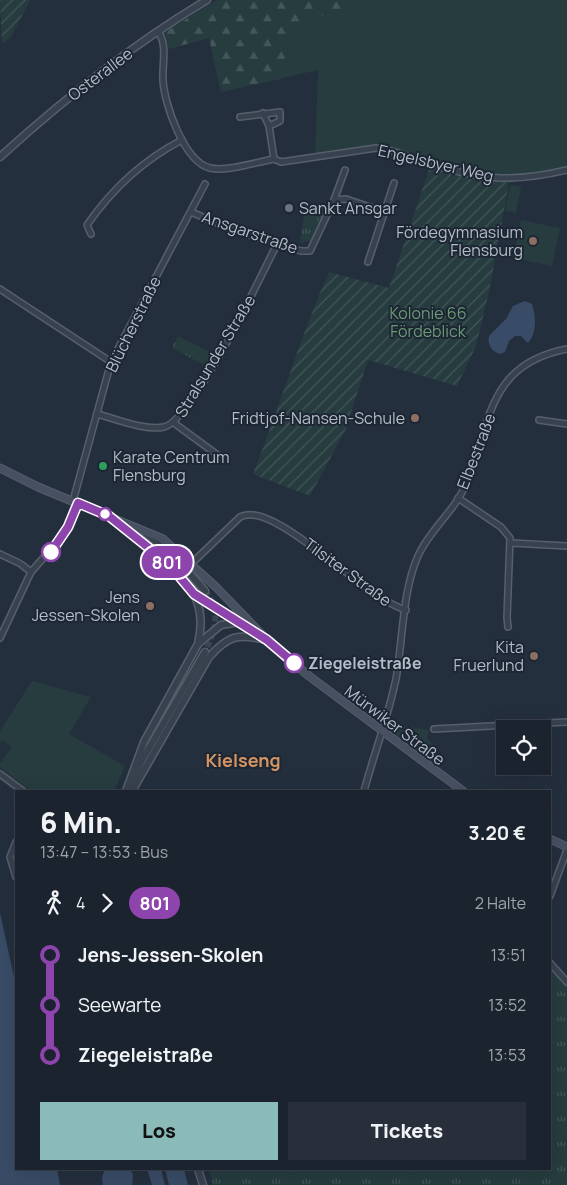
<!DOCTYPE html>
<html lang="de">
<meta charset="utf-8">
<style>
body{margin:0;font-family:Manrope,sans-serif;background:#282f3a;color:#f1f3f6;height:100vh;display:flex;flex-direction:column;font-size:19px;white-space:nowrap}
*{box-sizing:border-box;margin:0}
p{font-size:16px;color:#a0a4aa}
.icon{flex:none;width:28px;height:28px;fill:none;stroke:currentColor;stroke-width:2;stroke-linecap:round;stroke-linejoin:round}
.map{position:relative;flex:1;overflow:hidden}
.details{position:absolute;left:15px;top:790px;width:536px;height:380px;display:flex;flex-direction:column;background:#1b232e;border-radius:0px;box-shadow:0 5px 20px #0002,0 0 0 1px #39404a}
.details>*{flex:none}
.badge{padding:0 10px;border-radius:16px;font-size:18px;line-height:32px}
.buttons{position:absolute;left:496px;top:720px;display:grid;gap:10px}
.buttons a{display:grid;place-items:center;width:55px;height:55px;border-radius:0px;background:#1b232e;box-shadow:0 5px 20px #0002,0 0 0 1px #39404a;font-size:25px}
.map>.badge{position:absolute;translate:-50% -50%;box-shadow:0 0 0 2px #fff}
.legs{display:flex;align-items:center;gap:8px;height:55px;padding:0 25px;font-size:16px}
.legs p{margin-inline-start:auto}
.summary{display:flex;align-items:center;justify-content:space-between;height:85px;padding:0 25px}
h1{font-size:28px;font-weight:800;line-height:38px}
.action{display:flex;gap:10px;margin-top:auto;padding:10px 25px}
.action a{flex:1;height:58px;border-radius:0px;background:#8bbbb9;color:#111;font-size:20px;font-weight:800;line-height:58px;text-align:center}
.action a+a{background:#282f3a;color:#f1f3f6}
ul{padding:0 25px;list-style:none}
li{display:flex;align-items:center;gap:18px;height:50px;font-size:19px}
li i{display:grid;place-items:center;width:8px;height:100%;margin:0 6px;background:currentColor}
li i::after{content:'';width:12px;height:12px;margin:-6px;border:4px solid;border-radius:50%;background:#1b232e}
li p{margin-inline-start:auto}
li:first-child i{background:linear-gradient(#0000 50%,currentColor 0)}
li:last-child i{background:linear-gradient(currentColor 50%,#0000 0)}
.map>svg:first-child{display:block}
.grass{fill:#263c3f}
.forest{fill:url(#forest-firs)}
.park{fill:url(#park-tufts)}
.garden{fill:url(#garden-furrows)}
.water{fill:#394c67}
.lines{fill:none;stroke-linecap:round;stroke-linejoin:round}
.tertiary-tunnel{stroke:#3a4453;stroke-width:6;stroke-dasharray:6 3;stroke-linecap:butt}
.minor-casing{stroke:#565f6c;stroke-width:8}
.tertiary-casing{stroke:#565f6c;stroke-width:9}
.secondary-casing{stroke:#565f6c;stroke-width:9}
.minor{stroke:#38414e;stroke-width:5}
.tertiary{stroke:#38414e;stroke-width:6}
.secondary{stroke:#465061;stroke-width:7}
.line-1-casing{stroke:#fff;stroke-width:11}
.line-1{stroke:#8e44ad;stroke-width:8}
.worship-dot{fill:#6b7280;stroke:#1d2633;stroke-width:2}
.education-dot{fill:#8d6e63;stroke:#1d2633;stroke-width:2}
.leisure-dot{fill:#2e9e5b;stroke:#1d2633;stroke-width:2}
.stop-1-dot{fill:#fff;stroke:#8e44ad;stroke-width:2.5}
.labels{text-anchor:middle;stroke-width:4;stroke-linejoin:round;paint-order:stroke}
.street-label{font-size:16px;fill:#b4bcc9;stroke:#1d2633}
.poi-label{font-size:16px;fill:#b4bcc9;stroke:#1d2633;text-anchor:end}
.park-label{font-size:16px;fill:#6b9a76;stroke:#1d2633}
.stop-label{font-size:16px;font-weight:bold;fill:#b4bcc9;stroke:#1d2633;text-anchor:start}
.neighbourhood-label{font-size:18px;font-weight:bold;fill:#d59563;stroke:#1d2633}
</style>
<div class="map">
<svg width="567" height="1185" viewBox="0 0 567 1185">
<defs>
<pattern id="forest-firs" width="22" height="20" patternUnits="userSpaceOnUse" patternTransform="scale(1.25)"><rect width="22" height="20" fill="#263c3f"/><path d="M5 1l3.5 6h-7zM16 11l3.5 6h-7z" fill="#435659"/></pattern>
<pattern id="park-tufts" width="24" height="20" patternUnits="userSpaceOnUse" patternTransform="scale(1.25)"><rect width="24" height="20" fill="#263c3f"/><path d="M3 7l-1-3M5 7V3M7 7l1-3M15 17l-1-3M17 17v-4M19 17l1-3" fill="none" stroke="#435659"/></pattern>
<pattern id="garden-furrows" width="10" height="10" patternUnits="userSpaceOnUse" patternTransform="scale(1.25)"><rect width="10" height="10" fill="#263c3f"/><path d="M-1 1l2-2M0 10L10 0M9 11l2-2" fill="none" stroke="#435659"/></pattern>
</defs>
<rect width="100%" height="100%" fill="#242f3e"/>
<g class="grass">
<polygon points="217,0 567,0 567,172 509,183 430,167 431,161 377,146 315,154 318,70 221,92 209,38 169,49 165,32"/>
<polygon points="510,185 521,187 516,213 505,211"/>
<polygon points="521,220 560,228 552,266 513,258"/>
<polygon points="32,681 91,697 69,734 125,766 114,791 31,791 0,767 0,763 12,747 2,740 0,742 0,731"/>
<polygon points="388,724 429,730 427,739 436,747 430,760 387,728"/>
</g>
<path class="forest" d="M 217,0 L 353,0 C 344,12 332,13 319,16 C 291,24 286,55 280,79 L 221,92 L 209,38 L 169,49 L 165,32 Z"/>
<g class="park">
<polygon points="306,202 326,209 312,240 300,243"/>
<polygon points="178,336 214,354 206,366 172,348"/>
<polygon points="550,962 567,981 567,1185 213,1185 209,1169 550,1169"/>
</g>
<g class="garden">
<polygon points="0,0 30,0 11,37 2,44"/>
<path d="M 430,167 L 509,183 L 489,292 L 476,346 L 457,386 L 368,360 L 345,431 L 310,496 L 253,474 C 280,406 300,337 329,272 L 389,288 Z"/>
</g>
<g class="water">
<path d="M 525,301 L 532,304 C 536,316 537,333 528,343 L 521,336 L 515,336 L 509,341 L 505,352 L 500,354 C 492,352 487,344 489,336 L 506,319 L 513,306 Z"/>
<polygon points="0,913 16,986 16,1169 57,1169 60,1185 0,1185"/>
<polygon points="105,1169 130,1169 133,1175 132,1185 103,1185 102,1178"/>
<polygon points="147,1169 161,1169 165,1185 152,1185"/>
<polygon points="165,1169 184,1169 188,1185 169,1185"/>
</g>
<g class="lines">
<path class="tertiary-tunnel" d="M 205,591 C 222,611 215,631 205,652"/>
<g class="minor-casing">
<g id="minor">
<path d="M 158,31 C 168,46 162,63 163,80 C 164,103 184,162 210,168 C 226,172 257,162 274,159 L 281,162 L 376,148 C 394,150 410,157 427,163 C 481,180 513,183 567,170"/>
<polyline points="263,113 269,126 274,159"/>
<polyline points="240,117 280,112 280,121 269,126"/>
<polyline points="334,200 345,170"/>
<polyline points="191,212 233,230 301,251 310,251 334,200 346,199 385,212"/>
<path d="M 91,234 L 87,225 C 112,189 143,160 182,140"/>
<polyline points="368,262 394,183"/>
<polyline points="0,289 111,362"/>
<path d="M 97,414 C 117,419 144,431 164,427 C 193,420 261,276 277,244"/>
<polyline points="539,420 567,424"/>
<polyline points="174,423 219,456"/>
<polyline points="458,498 501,527 510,538 507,618 508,627"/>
<polyline points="73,501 111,362 205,184"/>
<polyline points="511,543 567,546"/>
<polyline points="0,554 19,563"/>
<path d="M 191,564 L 240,517 C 273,498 366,600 406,610"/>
<polyline points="22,565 31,572"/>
<polyline points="0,638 31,572 60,539 68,527 78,503"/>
<polyline points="434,729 567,722"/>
<polyline points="0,774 23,791"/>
<path d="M 364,791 C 374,754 388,717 396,679 C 403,640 402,592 418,556 C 430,529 455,511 466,484 C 491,421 488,364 567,349"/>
<polyline points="16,842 10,857 16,877"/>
<polyline points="550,896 567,850"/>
<polyline points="550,963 567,982"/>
</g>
</g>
<g class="tertiary-casing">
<g id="tertiary">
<path d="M 0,157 C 64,99 133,44 207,0"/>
<polyline points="146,533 183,566 205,591"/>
<polyline points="199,643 221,625 239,622"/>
<polyline points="131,785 141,762 205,652"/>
<path d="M 126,791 L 144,742 L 198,644 C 202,625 202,612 194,594"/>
<path d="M 132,791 L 209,657 C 230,634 238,634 267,640"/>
<polyline points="198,1169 203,1185"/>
</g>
</g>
<g class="secondary-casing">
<g id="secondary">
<polyline points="0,468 38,487 163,539 216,587 267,640 309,676 463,791"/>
<polyline points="116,520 169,564 194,594 256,633"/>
<polyline points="550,839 567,847"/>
</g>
</g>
<use href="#minor" class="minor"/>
<use href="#tertiary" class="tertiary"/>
<use href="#secondary" class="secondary"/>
</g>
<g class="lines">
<g class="line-1-casing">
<polyline id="line-1" points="51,552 68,527 78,503 109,516 169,564 194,594 267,640 294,663"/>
</g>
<use href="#line-1" class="line-1"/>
</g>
<circle class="worship-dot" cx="289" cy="208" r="5"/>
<g class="education-dot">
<circle cx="533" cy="241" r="5"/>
<circle cx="415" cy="418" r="5"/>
<circle cx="150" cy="606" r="5"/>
<circle cx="534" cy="656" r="5"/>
</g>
<circle class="leisure-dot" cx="103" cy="466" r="5"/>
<g class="stop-1-dot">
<circle cx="105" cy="514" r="6"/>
<circle cx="51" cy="552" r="9"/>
<circle cx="294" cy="663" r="9"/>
</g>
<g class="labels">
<g class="street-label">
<text transform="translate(100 74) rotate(-37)" y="6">Osterallee</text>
<text transform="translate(436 163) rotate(13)" y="6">Engelsbyer Weg</text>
<text transform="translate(250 232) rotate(19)" y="6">Ansgarstraße</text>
<text transform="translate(133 324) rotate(-64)" y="6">Blücherstraße</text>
<text transform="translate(215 356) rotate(-59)" y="6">Stralsunder Straße</text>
<text transform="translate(476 451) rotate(-69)" y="6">Elbestraße</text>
<text transform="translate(348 572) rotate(36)" y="6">Tilsiter Straße</text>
<text transform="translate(395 725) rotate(37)" y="6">Mürwiker Straße</text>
</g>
<g class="poi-label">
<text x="299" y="214" text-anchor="start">Sankt Ansgar</text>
<text x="523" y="238">Fördegymnasium<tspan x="523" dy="18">Flensburg</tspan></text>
<text x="405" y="424">Fridtjof-Nansen-Schule</text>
<text x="113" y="463" text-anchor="start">Karate Centrum<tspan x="113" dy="18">Flensburg</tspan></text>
<text x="140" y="603">Jens<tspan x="140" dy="18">Jessen-Skolen</tspan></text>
<text x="524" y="653">Kita<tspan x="524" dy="18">Fruerlund</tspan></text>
</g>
<g class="park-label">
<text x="428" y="319">Kolonie 66<tspan x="428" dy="18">Fördeblick</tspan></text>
</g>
<g class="stop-label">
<text x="308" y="669">Ziegeleistraße</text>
</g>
<g class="neighbourhood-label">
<text x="243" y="767">Kielseng</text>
</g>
</g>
</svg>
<div class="buttons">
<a><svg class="icon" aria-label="locate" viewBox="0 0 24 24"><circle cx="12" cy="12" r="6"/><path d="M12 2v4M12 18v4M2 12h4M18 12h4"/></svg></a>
</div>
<b class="badge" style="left:167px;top:562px;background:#8e44ad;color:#fff">801</b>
<section class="details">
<div class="summary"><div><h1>6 Min.</h1><p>13:47 – 13:53 · Bus</p></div><b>3.20 €</b></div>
<div class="legs"><svg class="icon" aria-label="walk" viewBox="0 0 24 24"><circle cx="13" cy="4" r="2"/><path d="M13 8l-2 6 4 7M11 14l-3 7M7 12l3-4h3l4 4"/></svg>4<svg class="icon" aria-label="forward" viewBox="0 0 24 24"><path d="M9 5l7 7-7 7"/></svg><b class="badge" style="background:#8e44ad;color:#fff">801</b><p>2 Halte</p></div>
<ul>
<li><i style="color:#8e44ad"></i><b>Jens-Jessen-Skolen</b><p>13:51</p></li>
<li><i style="color:#8e44ad"></i><span>Seewarte</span><p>13:52</p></li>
<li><i style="color:#8e44ad"></i><b>Ziegeleistraße</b><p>13:53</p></li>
</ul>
<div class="action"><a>Los</a><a>Tickets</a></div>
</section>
</div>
